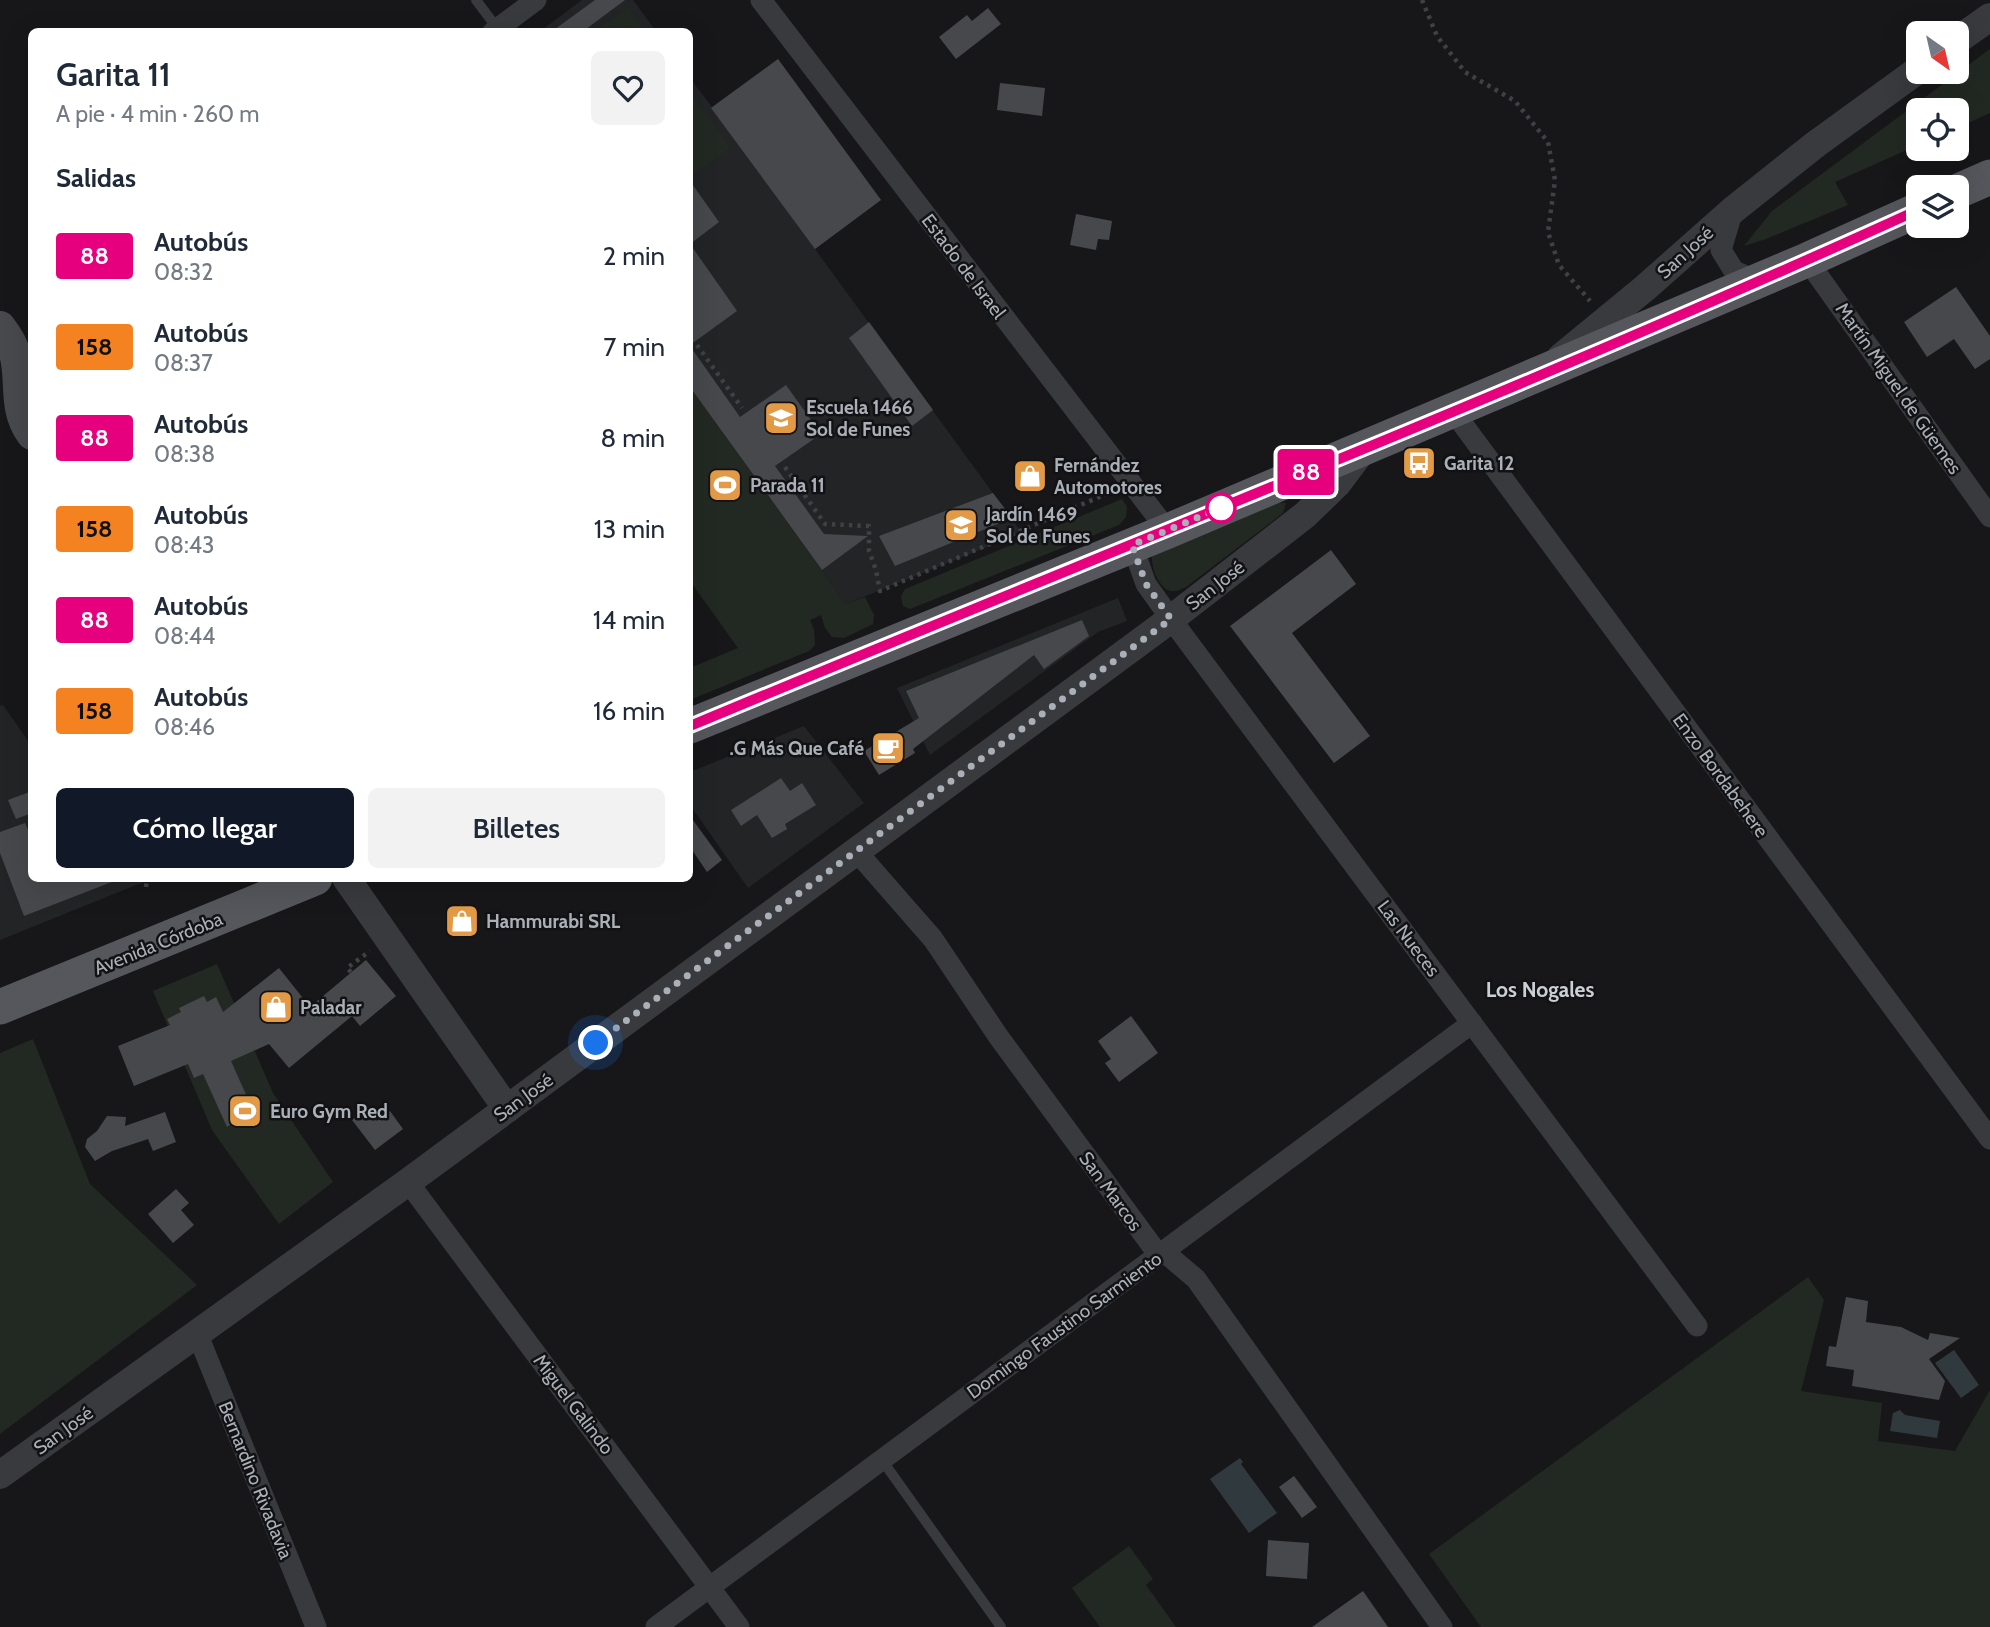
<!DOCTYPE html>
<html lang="es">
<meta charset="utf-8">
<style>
body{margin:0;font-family:Cabin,sans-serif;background:#f2f2f3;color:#1f2937;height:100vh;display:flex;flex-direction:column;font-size:26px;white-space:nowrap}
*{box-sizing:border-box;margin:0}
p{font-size:23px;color:#747a83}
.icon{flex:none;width:38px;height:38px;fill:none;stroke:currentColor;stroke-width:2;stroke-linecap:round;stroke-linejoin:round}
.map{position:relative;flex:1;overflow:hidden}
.side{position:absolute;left:28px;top:28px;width:665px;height:854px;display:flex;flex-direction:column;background:#fff;border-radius:10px;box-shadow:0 7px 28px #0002}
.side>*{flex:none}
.badge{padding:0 14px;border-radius:5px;font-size:24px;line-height:46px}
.needle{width:46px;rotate:146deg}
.buttons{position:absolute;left:1906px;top:21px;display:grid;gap:14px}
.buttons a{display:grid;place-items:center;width:63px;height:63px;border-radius:10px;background:#fff;box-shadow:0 7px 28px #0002;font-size:35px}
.you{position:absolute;width:35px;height:35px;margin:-18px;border:5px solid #fff;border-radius:50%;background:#1a73e8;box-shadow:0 0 0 10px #1a73e833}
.map>.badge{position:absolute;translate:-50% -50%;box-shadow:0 0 0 4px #fff}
h2{padding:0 28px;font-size:26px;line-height:63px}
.round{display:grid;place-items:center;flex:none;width:74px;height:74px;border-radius:10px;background:#f2f2f3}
.overview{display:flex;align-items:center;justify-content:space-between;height:119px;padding:0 28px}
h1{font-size:33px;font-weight:600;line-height:52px}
.cta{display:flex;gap:14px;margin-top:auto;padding:14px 28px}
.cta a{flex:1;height:80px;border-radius:10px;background:#111827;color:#fff;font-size:28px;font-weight:600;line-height:80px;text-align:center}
.cta a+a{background:#f2f2f3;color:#1f2937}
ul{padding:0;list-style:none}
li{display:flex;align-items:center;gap:21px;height:91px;padding:0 28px}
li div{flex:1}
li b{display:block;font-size:26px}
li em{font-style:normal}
li .badge{min-width:77px;font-weight:700;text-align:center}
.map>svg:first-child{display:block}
.built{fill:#232426}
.green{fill:#222922}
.water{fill:#303a3e}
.building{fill:#46484c}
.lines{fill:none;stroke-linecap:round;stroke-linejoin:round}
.path{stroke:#3f4145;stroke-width:4.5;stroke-dasharray:3.5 5;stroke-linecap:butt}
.service{stroke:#393a3e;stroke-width:10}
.minor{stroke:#393a3e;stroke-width:21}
.tertiary{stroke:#393a3e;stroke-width:28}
.secondary{stroke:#47494d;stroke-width:32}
.primary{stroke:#55575c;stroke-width:35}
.line-casing{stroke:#fff;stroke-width:16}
.line{stroke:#e6007e;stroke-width:10}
.walk{stroke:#aab0b8;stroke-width:7;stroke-dasharray:0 12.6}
.stop-dot{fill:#fff;stroke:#e6007e;stroke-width:3.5}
.labels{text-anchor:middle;stroke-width:5;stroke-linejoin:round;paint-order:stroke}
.street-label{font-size:19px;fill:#aab0b8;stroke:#121214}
.poi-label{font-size:19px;font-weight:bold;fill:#aab0b8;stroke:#121214;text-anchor:start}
.neighbourhood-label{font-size:21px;font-weight:bold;fill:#cbcfd4;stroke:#121214}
</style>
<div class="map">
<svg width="1990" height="1627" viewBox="0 0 1990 1627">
<rect width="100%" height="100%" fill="#171719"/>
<g class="built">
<polygon points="582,0 633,0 656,31 539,32"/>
<polygon points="778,59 881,200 815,249 1022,533 846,604 690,387 690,78 712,107"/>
<polygon points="1118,598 1127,621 1098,632 930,755 897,688"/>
<polygon points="3,705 31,745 32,878 151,879 0,940 0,706"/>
<polygon points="804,726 864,803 748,888 690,805 690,772"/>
</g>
<g class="green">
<polygon points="628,8 645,31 595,31"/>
<polygon points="1990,49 1990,113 1957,128 1956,110 1918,110 1918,145 1835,182 1848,205 1766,239 1744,246 1772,211"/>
<polygon points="690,92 730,148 690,177"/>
<polygon points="690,387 846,604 865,597 874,615 873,624 844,638 832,637 825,628 821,615 810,620 814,630 815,645 809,651 690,700 690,668 738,648 690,581"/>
<polygon points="1122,499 1127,507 1126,517 1119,525 910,609 903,606 901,596 905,589"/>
<path d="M 1275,503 L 1286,503 L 1283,513 L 1186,587 C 1182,588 1179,591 1175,591 C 1160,593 1151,568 1152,556 Z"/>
<polygon points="217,964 273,1093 333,1182 279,1224 212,1130 153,991"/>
<polygon points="33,1039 90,1184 197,1285 0,1434 0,1053"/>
<polygon points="1808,1277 1824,1300 1801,1391 1882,1403 1878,1441 1955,1451 1990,1390 1990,1627 1481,1627 1429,1554"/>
<polygon points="1129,1546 1153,1579 1146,1585 1176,1627 1100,1627 1072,1588"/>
</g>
<g class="water">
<polygon points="1954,1350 1979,1385 1961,1398 1935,1363"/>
<polygon points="1900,1410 1905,1415 1940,1421 1937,1438 1890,1431 1893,1413"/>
<polygon points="1240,1458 1243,1462 1241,1464 1277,1513 1249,1533 1210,1479"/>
</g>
<g class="building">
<polygon points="595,0 625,0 582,32 551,32"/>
<polygon points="988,8 1001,24 956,59 939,37 967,15 972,21"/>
<polygon points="778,59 881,200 815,249 711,108"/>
<polygon points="1000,83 1045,88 1042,116 997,110"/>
<polygon points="690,181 719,222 690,244"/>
<polygon points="1076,214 1112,221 1109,240 1098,239 1096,250 1070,245"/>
<polygon points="690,244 737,311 690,345"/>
<polygon points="1956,287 1990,336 1990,359 1975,369 1954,339 1927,357 1904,322"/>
<polygon points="869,322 933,410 912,426 849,338"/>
<polygon points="690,346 740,417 786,385 821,434 775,466 824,534 868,536 822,570 690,387"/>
<polygon points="993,493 1012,518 895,566 879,536"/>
<polygon points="1331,550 1356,584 1292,633 1370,736 1334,763 1230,626"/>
<polygon points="1082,620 1089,636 1044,669 1034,655 913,749 915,753 879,775 864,751 919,718 906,691"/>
<polygon points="781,778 790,791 802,783 816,805 785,824 787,829 772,838 757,815 741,826 731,810"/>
<polygon points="32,791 32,813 16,819 8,800"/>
<polygon points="690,816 722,860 707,872 690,847"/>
<polygon points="25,823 32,839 32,878 116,878 117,880 24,916 0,853 0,832"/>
<polygon points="462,904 477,928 462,938 447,914"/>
<polygon points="366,960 396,996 360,1026 352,1016 289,1068 269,1044 231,1061 252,1108 227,1127 203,1074 194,1078 188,1064 134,1086 118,1046 170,1025 167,1019 181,1012 179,1008 204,996 207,1002 216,997 223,1012 279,968 310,1007"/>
<polygon points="1131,1016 1158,1053 1119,1082 1105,1063 1111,1059 1098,1041"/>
<polygon points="368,1108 377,1121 390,1111 403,1129 375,1150 352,1120"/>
<polygon points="165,1112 176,1142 153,1151 148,1139 112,1151 95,1161 85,1147 87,1139 97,1131 107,1116 126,1117 125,1126"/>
<polygon points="176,1189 189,1203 181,1210 194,1225 173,1243 148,1214"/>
<polygon points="1846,1297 1868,1301 1866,1322 1901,1327 1928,1340 1930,1333 1960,1338 1929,1359 1945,1381 1939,1400 1852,1386 1854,1370 1826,1366 1829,1346 1836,1347"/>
<polygon points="1294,1476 1317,1507 1302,1518 1279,1487"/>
<polygon points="1268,1540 1309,1543 1307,1579 1266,1576"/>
<polygon points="1363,1591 1388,1627 1312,1627"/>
</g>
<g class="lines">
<g class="path">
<polyline points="1422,0 1437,36 1465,72 1515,101 1548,142 1555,180 1548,232 1559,265 1590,301"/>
<polyline points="697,345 742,408"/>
<polyline points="785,467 825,524 869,526 869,551 876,570 880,591 1111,492"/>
<polyline points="146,887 147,878"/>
<polyline points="351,972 347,968 370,951"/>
</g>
<g class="service">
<polyline points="476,0 497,28"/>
<polyline points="882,1460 1001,1627"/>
</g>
<g class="minor">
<polyline points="761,0 1168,531"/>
<polyline points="493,32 536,0"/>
<polyline points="1733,210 1721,250 1734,271 1757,281"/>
<polyline points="1807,260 1990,517"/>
<polyline points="1453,411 1990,1139"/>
<polyline points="1132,545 1146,584 1171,619 1697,1326"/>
<polyline points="857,852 933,939 998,1036 1155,1250 1163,1251 1196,1279 1442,1627"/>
<polyline points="408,1182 739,1627"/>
<polyline points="197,1333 316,1627"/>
<polyline points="656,1627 1472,1023"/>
</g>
<g class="tertiary">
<polyline points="1956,41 1990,17"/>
<polyline points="1561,357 1645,288 1733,210 1816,144 1918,70"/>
<polyline points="346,878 507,1109"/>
<polyline points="0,1475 408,1182 1171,619 1305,515 1337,484 1364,448"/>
</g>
<path class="secondary" d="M 0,327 C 7,336 13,346 16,357 C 22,385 14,409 32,434"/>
<g class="primary">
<polyline points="1956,192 1990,177"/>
<polyline points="690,726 1168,531 1807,260 1918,210"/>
<polyline points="0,1007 315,878"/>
</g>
</g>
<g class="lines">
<g class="line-casing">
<path id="line" d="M 690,726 C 1099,555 1514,394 1918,210"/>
</g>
<use href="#line" class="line"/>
<polyline class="walk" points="596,1043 1171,619 1146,584 1132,545 1228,505 1221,508"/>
</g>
<defs>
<g id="school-square" transform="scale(1.75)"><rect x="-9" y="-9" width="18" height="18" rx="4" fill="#e29a46" stroke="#121214"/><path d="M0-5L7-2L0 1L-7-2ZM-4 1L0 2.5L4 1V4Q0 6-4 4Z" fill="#fff"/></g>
<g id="bus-square" transform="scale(1.75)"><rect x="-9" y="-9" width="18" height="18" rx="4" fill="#e29a46" stroke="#121214"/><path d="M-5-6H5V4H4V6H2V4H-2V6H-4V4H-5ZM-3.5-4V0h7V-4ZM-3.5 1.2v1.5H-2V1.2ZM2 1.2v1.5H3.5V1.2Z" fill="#fff"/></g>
<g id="shop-square" transform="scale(1.75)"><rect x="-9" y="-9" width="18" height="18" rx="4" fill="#e29a46" stroke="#121214"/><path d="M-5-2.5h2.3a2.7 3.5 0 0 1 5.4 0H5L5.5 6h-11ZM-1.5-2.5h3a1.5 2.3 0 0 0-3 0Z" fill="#fff"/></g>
<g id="stadium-square" transform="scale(1.75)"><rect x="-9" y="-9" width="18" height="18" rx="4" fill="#e29a46" stroke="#121214"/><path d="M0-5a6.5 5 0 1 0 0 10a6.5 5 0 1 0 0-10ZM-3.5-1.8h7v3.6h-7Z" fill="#fff"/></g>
<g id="cafe-square" transform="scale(1.75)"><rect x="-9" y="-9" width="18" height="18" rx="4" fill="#e29a46" stroke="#121214"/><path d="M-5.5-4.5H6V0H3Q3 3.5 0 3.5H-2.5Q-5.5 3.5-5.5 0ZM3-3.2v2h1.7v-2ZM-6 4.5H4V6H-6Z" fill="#fff"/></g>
</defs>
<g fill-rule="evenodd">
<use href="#school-square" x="781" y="418"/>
<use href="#bus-square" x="1419" y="463"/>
<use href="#shop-square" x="1030" y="476"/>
<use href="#stadium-square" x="725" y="485"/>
<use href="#school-square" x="961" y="525"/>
<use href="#cafe-square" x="888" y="748"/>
<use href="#shop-square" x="462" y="921"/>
<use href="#shop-square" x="276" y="1007"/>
<use href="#stadium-square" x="245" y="1111"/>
</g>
<circle class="stop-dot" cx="1221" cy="508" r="14"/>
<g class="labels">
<g class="street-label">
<text transform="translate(1685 252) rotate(-42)" y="7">San José</text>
<text transform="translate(964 266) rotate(53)" y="7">Estado de Israel</text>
<text transform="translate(1899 388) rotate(55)" y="7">Martín Miguel de Güemes</text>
<text transform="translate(1215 585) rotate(-38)" y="7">San José</text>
<text transform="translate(1721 775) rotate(54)" y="7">Enzo Bordabehere</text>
<text transform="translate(1409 938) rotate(53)" y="7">Las Nueces</text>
<text transform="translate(158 943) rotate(-22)" y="7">Avenida Córdoba</text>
<text transform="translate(523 1097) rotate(-36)" y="7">San José</text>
<text transform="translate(1111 1191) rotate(54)" y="7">San Marcos</text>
<text transform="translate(1064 1325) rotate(-36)" y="7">Domingo Faustino Sarmiento</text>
<text transform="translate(574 1404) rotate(53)" y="7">Miguel Galindo</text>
<text transform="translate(63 1430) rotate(-36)" y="7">San José</text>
<text transform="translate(256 1480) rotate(68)" y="7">Bernardino Rivadavia</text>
</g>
<g class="poi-label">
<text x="806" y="414">Escuela 1466<tspan x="806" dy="22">Sol de Funes</tspan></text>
<text x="1444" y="470">Garita 12</text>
<text x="1054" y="472">Fernández<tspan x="1054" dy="22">Automotores</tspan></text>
<text x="750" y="492">Parada 11</text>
<text x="986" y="521">Jardín 1469<tspan x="986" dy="22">Sol de Funes</tspan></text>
<text x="864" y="755" text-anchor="end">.G Más Que Café</text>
<text x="486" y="928">Hammurabi SRL</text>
<text x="300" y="1014">Paladar</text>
<text x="270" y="1118">Euro Gym Red</text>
</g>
<g class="neighbourhood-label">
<text x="1540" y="997">Los Nogales</text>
</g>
</g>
</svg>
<div class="buttons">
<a><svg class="needle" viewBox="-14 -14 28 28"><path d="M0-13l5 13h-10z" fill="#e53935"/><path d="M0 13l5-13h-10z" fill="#747a83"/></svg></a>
<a><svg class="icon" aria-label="locate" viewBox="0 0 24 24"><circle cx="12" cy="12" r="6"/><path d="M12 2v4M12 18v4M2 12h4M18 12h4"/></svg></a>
<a><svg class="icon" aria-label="layers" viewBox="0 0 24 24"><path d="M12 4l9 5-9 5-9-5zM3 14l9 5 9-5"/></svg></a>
</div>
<div class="you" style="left:596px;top:1043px"></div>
<b class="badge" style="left:1306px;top:472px;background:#e6007e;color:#fff">88</b>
<section class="side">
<div class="overview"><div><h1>Garita 11</h1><p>A pie · 4 min · 260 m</p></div><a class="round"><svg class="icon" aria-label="heart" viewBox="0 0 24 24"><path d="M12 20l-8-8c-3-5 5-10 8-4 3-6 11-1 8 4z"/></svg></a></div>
<h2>Salidas</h2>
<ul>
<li><span class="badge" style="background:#e6007e;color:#fff">88</span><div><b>Autobús</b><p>08:32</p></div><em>2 min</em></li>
<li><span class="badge" style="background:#f58220;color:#111">158</span><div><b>Autobús</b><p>08:37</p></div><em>7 min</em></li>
<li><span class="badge" style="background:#e6007e;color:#fff">88</span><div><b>Autobús</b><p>08:38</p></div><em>8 min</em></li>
<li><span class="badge" style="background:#f58220;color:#111">158</span><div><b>Autobús</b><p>08:43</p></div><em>13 min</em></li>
<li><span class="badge" style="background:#e6007e;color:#fff">88</span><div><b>Autobús</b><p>08:44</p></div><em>14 min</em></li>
<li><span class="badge" style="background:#f58220;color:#111">158</span><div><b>Autobús</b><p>08:46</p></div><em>16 min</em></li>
</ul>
<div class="cta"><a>Cómo llegar</a><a>Billetes</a></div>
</section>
</div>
